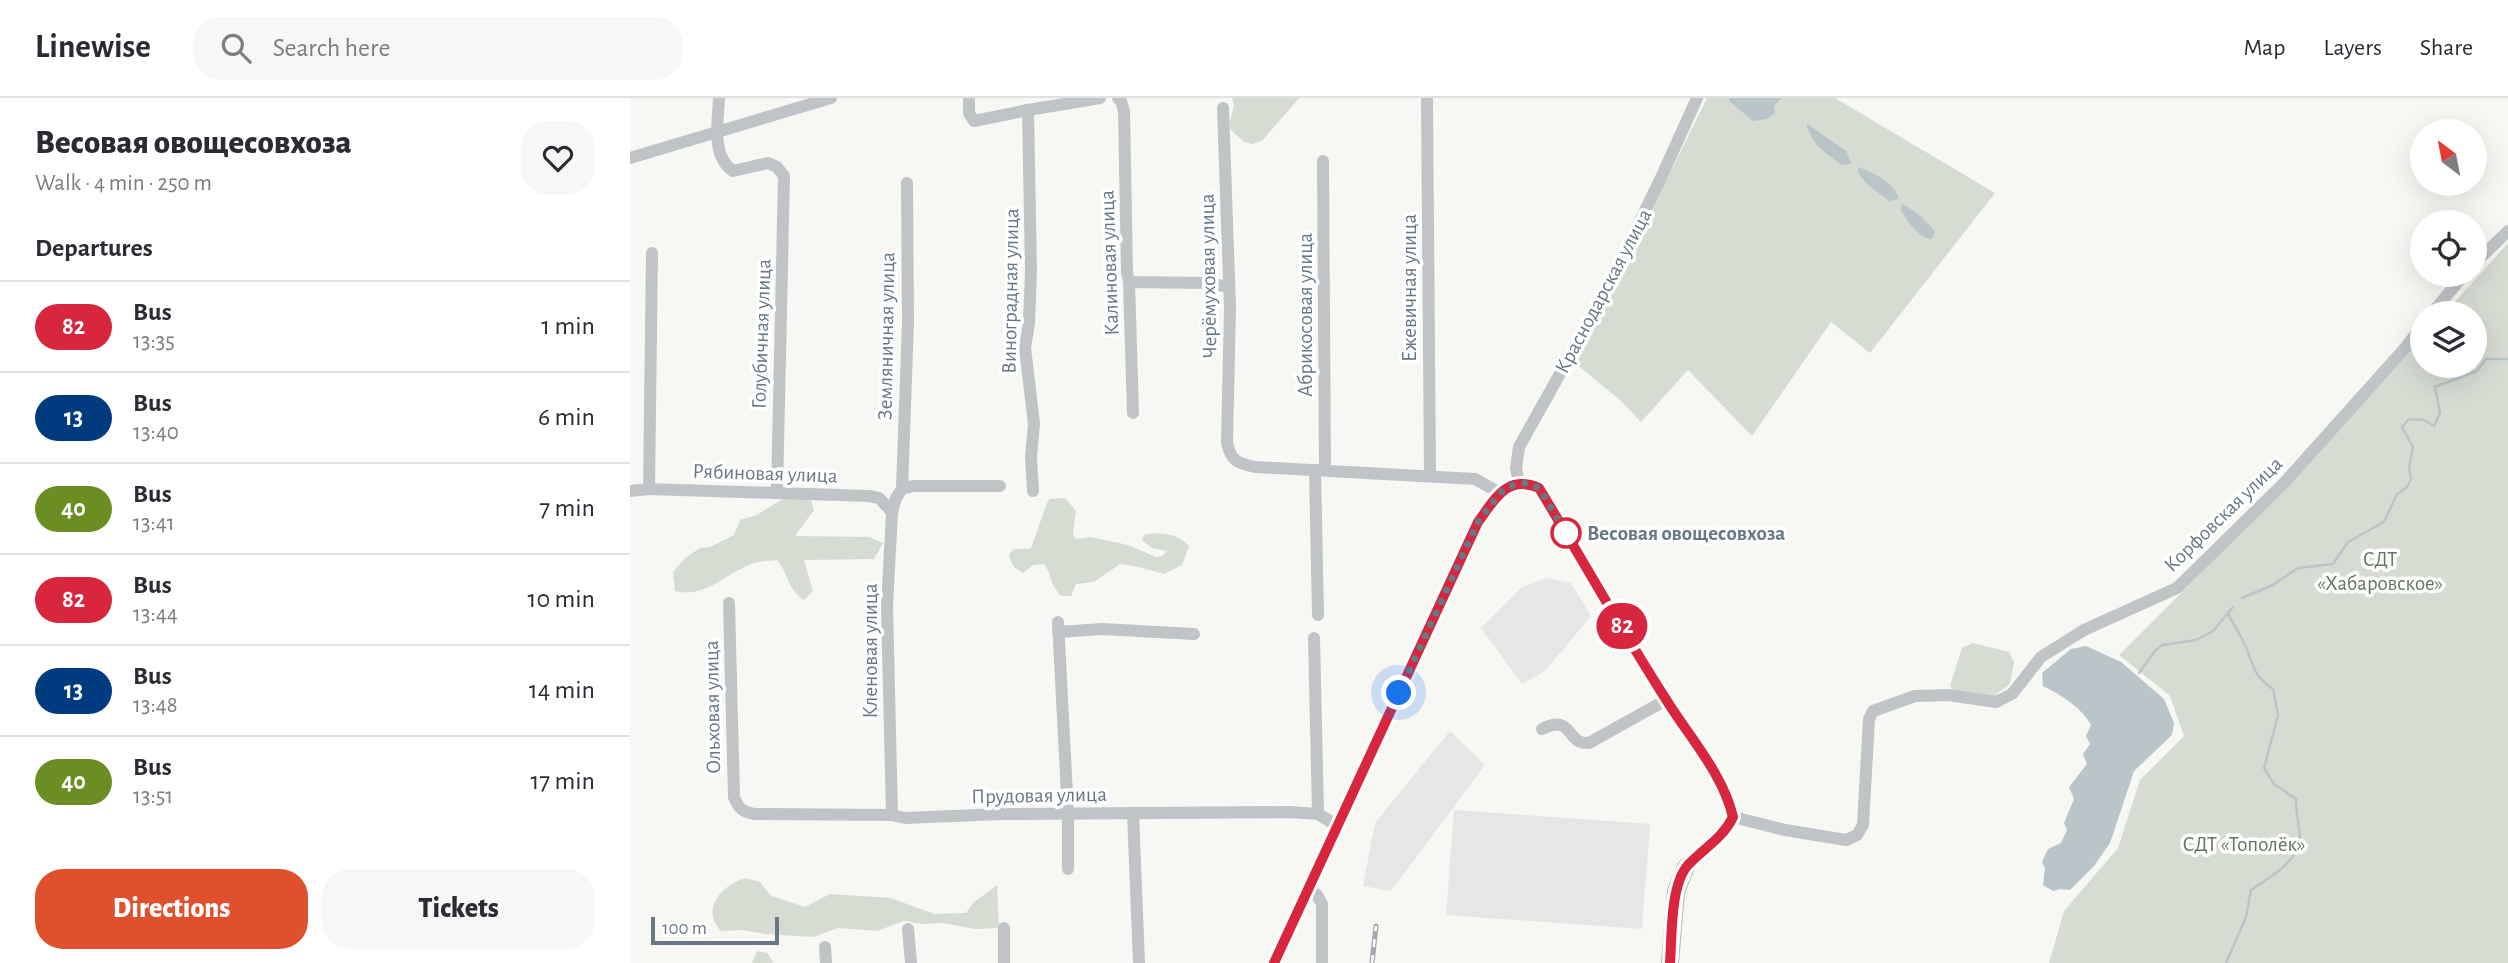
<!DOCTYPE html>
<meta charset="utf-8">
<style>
body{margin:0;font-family:"Alegreya Sans",sans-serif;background:#f7f7f7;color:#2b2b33;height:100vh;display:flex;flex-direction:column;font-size:26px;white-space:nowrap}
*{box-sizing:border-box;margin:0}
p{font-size:23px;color:#7c7c81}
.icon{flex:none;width:38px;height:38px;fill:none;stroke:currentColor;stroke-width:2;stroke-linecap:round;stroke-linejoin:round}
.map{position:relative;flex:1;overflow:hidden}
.details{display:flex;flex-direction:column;background:#fff;width:630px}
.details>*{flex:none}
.badge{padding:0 14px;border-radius:23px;font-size:24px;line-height:46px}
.needle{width:46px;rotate:328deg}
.fabs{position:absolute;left:1780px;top:21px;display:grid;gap:14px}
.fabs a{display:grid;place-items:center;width:77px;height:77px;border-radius:50%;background:#fff;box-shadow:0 7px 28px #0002;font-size:35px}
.scale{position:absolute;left:21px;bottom:18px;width:128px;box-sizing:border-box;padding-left:7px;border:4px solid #677884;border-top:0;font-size:19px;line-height:24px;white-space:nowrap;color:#677884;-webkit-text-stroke:5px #fff;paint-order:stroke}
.you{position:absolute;width:35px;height:35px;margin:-18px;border:5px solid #fff;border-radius:50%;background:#1a73e8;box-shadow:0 0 0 10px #1a73e833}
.map>.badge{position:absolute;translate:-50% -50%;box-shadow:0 0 0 4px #fff}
h2{padding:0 35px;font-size:26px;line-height:63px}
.round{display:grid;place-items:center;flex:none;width:74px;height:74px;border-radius:28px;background:#f7f7f7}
.summary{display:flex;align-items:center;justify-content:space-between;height:119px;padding:0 35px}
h1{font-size:33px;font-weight:800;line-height:52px}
.button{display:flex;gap:14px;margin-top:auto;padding:14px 35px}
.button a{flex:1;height:80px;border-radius:28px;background:#df512c;color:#fff;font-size:28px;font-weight:800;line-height:80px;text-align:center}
.button a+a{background:#f7f7f7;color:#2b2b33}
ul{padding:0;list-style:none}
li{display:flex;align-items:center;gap:21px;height:91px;padding:0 35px;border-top:2px solid #e1e1e2}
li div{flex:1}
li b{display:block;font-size:26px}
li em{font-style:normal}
li .badge{min-width:77px;font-weight:700;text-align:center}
header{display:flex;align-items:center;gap:42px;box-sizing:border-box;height:98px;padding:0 35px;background:#fff;border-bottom:2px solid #e1e1e2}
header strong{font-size:33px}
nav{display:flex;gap:38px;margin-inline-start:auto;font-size:24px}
.search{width:490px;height:63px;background:#f7f7f7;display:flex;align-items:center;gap:18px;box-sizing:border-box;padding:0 24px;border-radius:28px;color:#7c7c81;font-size:26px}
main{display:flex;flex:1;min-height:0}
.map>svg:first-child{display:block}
.built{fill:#e5e6e5}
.green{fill:#d7dcd3}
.water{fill:#b9c5c9}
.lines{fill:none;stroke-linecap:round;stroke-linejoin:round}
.stream{stroke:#b9c5c9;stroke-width:2.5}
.major-casing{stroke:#b3b8bb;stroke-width:18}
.minor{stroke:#c0c4c7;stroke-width:12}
.major{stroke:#fff;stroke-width:16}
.rail-casing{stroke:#a1a8ad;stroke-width:5}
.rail{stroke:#fff;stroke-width:2.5;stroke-dasharray:8;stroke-linecap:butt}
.line-casing{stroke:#fff;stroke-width:16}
.line{stroke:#d7263d;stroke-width:10}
.walk{stroke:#677884;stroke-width:7;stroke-dasharray:0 12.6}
.stop-dot{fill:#fff;stroke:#d7263d;stroke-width:3.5}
.labels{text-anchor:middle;stroke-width:7;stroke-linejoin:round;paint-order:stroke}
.street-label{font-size:21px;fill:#677884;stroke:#fff}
.stop-label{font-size:21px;font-weight:bold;fill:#677884;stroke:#fff;text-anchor:start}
.park-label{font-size:21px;fill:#667761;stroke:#fff}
</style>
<header>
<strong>Linewise</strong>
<div class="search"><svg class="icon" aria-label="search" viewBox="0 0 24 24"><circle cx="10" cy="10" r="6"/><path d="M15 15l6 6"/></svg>Search here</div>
<nav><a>Map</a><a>Layers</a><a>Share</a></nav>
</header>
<main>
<section class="details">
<div class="summary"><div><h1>Весовая овощесовхоза</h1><p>Walk · 4 min · 250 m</p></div><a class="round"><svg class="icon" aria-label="heart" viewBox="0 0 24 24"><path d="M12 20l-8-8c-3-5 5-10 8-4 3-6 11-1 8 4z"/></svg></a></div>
<h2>Departures</h2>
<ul>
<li><span class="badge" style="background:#d7263d;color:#fff">82</span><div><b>Bus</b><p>13:35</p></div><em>1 min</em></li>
<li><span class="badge" style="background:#003b80;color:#fff">13</span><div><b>Bus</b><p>13:40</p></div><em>6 min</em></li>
<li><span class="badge" style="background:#6b8e23;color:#fff">40</span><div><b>Bus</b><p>13:41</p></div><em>7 min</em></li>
<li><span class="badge" style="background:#d7263d;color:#fff">82</span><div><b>Bus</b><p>13:44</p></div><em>10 min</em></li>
<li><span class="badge" style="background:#003b80;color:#fff">13</span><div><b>Bus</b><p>13:48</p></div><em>14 min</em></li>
<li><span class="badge" style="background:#6b8e23;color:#fff">40</span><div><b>Bus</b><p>13:51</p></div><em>17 min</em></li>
</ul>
<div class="button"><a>Directions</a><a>Tickets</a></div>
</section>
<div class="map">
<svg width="1878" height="865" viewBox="0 0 1878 865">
<rect width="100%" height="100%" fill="#f7f7f4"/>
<g class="built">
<polygon points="916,480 941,485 961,518 915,573 892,586 851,530 891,490"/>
<polygon points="820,633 855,667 761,793 733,788 745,725"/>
<polygon points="824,712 1020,726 1012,831 816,817"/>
</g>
<g class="green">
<polygon points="602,0 669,0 633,42 623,46 614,44 601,32 599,27 604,8"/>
<polygon points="1077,0 1205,0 1365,95 1240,255 1201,224 1122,338 1058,272 1011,324 990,302 946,266"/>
<polygon points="1878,145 1878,865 1419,865 1434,813 1488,750 1510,682 1554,638 1540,598 1489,557 1558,488 1792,241 1792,268 1844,268 1844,215 1815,215"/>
<path d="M 157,398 L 180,400 L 184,412 L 165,438 L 239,439 L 253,445 L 244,461 L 174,462 L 183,493 L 174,502 C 157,491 159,477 147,462 C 140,463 131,463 124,465 C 97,474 76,501 45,493 L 43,474 L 55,460 L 70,450 L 80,449 L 104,437 L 110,422 L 127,417 Z"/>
<path d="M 435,400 L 446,413 L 443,436 L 446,441 L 461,439 L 498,447 L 526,459 L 532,458 L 537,453 L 522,450 L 512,442 L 514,437 C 529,433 549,436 559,448 L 552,467 L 534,476 L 509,469 L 490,466 L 464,484 L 446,486 L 441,498 L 431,498 C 418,484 423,479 414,466 L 403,467 L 393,475 L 384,469 L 379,459 C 383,445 391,454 401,450 L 417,405 L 420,401 Z"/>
<polygon points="1343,545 1379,554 1384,564 1380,586 1364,598 1324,593 1320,588 1332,550"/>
<path d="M 115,780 L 130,784 L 141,798 L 175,809 L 200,796 L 261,800 L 304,816 L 336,815 L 343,805 L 367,787 L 369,830 L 345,831 L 312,825 L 293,826 L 274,823 L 247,833 L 208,830 L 183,839 L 135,836 L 111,832 L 91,833 C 70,811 92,787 115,780 Z"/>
<polygon points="127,853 137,855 144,865 122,865"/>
</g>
<g class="water">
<polygon points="1099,0 1152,0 1144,8 1145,15 1137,21 1123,23 1099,3"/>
<path d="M 1176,25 L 1216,53 L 1222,66 L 1211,67 C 1192,51 1184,50 1176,25 Z"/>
<path d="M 1228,69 C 1245,75 1263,84 1269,101 L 1259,103 L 1237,86 L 1228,75 Z"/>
<path d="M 1272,106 C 1286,113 1295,121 1305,134 L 1302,141 C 1288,140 1279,124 1271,113 Z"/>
<path d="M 1456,548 L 1491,564 L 1534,601 L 1544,625 L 1542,637 L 1504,673 L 1480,745 L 1464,768 L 1440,792 L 1430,791 L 1423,793 L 1413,787 L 1415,770 L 1412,764 L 1418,751 L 1431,745 L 1437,732 L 1434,725 L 1444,701 L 1439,689 L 1457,666 L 1453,656 L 1460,646 L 1456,638 L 1461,627 C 1451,609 1431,597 1413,588 L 1412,575 L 1441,551 Z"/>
</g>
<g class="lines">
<g class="stream">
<polyline points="1612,500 1643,487 1668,470 1703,466 1718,444 1754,424 1767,396 1777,389 1781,381 1779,370 1783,349 1772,329 1779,321 1794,322 1804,328 1810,315 1805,289 1847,273 1856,261 1878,261"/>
<polyline points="1509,575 1524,554 1532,547 1566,542 1583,533 1603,509"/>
<path d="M 1596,865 L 1616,819 L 1621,792 C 1637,781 1664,766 1669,746 C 1672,735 1665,714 1666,701 L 1644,686 L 1634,670 L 1648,617 L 1643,591 C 1620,575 1625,567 1614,545 C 1609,534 1602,525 1598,515"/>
</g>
<g class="major-casing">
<polyline id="major" points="1040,865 1046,793 1056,769"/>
</g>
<g class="minor">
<path d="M 89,0 C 88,24 81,58 103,73 L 138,65 L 147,69 L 154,78 L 147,394"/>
<polyline points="339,0 339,15 344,23 398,12 401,174 399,225 395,250 404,326 401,359 403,393"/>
<polyline points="488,0 491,3 494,13 497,174 499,184 503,315"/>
<polyline points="797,1 800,378"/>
<path d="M 593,10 L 600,210 L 597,345 C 601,363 607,365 625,369 L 845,381 L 870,395"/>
<polyline points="398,12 470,0"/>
<polyline points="0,60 201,0"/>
<polyline points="693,63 695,371"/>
<polyline points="1844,166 1878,133"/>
<polyline points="499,184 577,185 599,189"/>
<polyline points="1802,215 1834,177"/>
<polyline points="685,372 688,517"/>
<polyline points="889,386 886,370 889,349 969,206 1030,82 1067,0"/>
<polyline points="19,391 22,155"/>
<polyline points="272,391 278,225 277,85"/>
<polyline points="272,391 283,388 370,388"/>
<polyline points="0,393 19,391 239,398 249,400 262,414"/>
<path d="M 99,505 L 104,699 C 108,710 113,714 124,716 L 262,717 L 275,720 L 372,716 L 660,714 L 688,716 L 708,728"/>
<polyline points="428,524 438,716 438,771"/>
<polyline points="428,534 472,531 564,536"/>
<polyline points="684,540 688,716"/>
<path d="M 912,631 C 944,615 935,647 959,645 L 1036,602"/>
<polyline points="503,715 509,865"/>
<polyline points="262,717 257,508 262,414 266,400 272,391"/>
<polyline points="1103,719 1155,732 1216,742 1227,737 1233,727 1239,621 1243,613 1285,598 1318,597 1366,604 1382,596 1411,559 1454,532 1547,490 1654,385 1776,249 1792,228"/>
<polyline points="679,790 687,797 692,806 692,865"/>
<polyline points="374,830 374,865"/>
<polyline points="278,831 281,865"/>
<polyline points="195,849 196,865"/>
<path d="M 644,865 L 848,424 C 865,402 877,376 909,390 L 1036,602 L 1089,681 L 1100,705 L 1103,719 L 1096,733 L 1056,769"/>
</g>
<use href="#major" class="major"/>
<g class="rail-casing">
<polyline id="rail" points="742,865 746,828"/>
</g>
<use href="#rail" class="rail"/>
</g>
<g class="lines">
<g class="line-casing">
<path id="line" d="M 644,865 L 848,424 C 865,401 877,376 909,390 C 952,461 992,533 1037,603 C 1060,640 1093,676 1103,719 C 1093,740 1074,750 1058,767 C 1040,787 1042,839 1040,865"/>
</g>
<use href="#line" class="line"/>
<polyline class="walk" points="769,595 848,424 870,395 880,388 896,385 909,390 936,435"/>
</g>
<circle class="stop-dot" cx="936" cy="435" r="14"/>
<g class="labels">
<g class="street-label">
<text transform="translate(479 165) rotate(-92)" y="7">Калиновая улица</text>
<text transform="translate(578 178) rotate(-91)" y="7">Черёмуховая улица</text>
<text transform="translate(779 190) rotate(-90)" y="7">Ежевичная улица</text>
<text transform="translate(380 193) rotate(-89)" y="7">Виноградная улица</text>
<text transform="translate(973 193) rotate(-62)" y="7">Краснодарская улица</text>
<text transform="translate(675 217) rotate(-90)" y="7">Абрикосовая улица</text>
<text transform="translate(131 236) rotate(-88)" y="7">Голубичная улица</text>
<text transform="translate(256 238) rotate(-89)" y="7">Земляничная улица</text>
<text transform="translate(135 375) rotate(2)" y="7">Рябиновая улица</text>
<text transform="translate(1593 416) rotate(-44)" y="7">Корфовская улица</text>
<text transform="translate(240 553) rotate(-90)" y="7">Кленовая улица</text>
<text transform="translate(82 609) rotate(-91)" y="7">Ольховая улица</text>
<text transform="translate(409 697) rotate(-1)" y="7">Прудовая улица</text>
</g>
<g class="stop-label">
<text x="957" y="442">Весовая овощесовхоза</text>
</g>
<g class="park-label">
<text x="1750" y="468">СДТ<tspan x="1750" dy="24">«Хабаровское»</tspan></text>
<text x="1614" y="753">СДТ «Тополёк»</text>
</g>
</g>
</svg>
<div class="fabs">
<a><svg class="needle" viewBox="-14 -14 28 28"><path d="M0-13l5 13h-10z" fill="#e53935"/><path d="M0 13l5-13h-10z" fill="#7c7c81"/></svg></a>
<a><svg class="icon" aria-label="locate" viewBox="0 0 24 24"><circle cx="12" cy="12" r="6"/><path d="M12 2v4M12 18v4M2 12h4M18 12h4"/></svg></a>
<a><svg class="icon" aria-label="layers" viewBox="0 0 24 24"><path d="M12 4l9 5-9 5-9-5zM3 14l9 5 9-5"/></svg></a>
</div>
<div class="scale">100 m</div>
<div class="you" style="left:769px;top:595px"></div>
<b class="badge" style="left:992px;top:528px;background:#d7263d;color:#fff">82</b>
</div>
</main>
